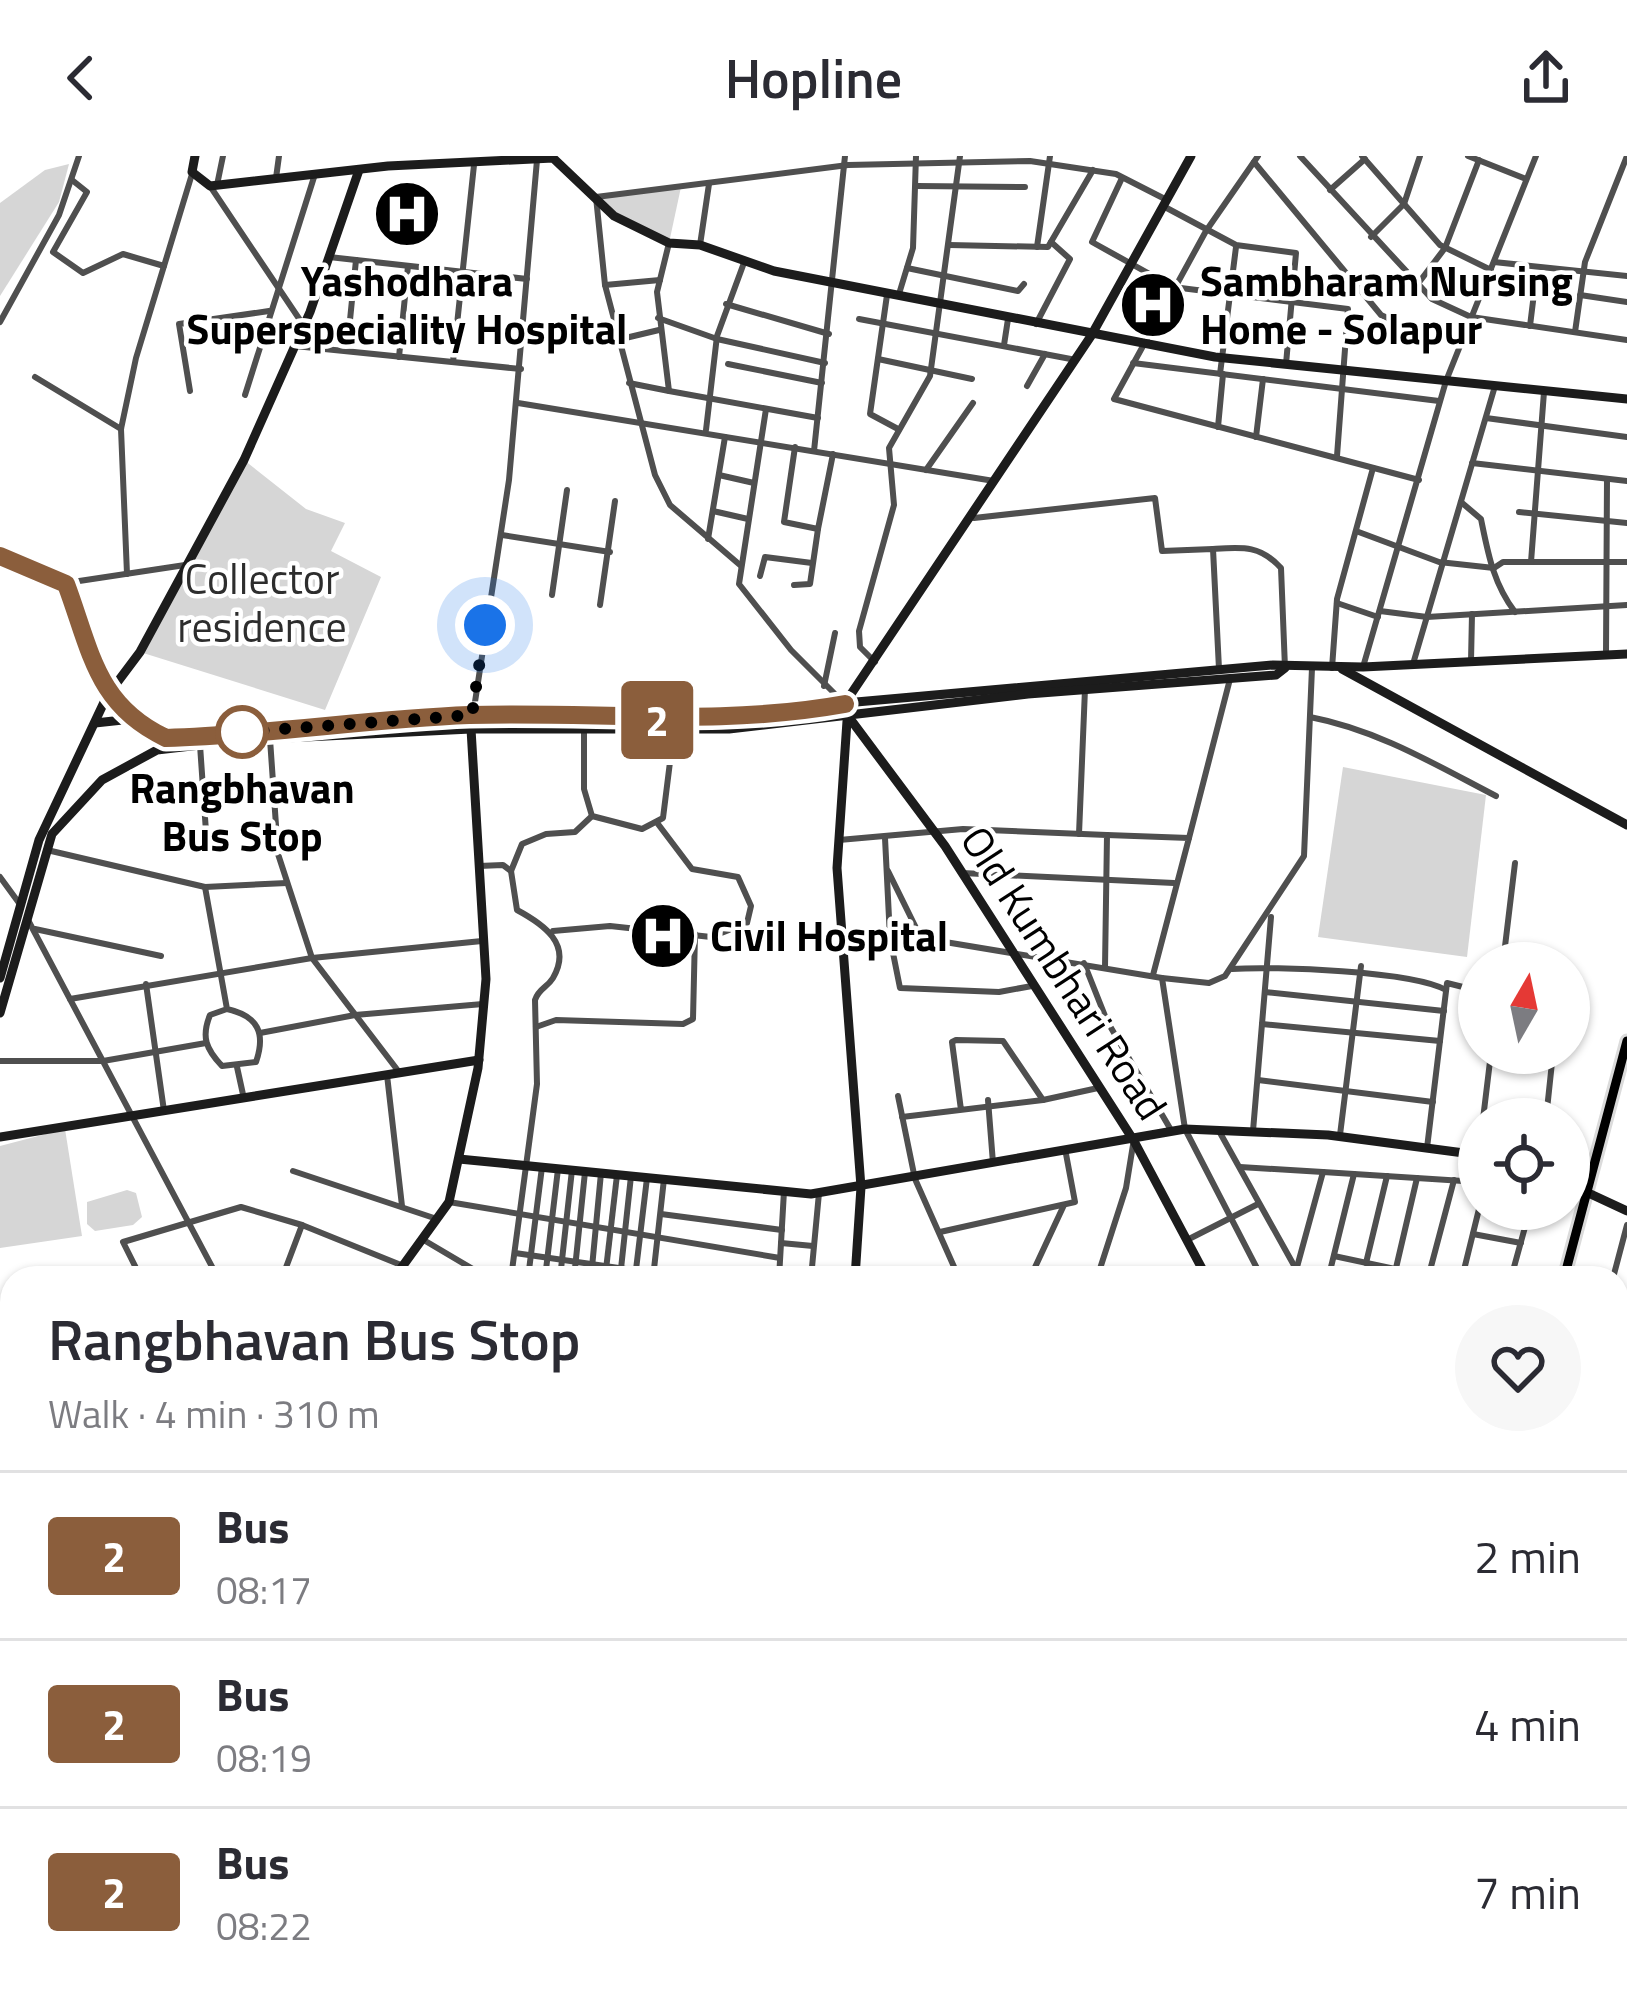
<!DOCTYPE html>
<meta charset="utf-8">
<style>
body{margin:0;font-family:"Titillium Web",sans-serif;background:#f7f7f7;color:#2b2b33;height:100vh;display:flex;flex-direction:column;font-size:45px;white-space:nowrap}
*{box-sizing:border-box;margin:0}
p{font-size:39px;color:#7c7c81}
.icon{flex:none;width:66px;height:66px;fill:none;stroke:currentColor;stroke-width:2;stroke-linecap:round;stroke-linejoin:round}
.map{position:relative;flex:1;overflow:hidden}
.sheet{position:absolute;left:0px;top:1110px;width:1629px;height:735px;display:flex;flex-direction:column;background:#fff;border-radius:36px 36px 0 0;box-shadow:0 3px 9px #0004}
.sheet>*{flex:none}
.badge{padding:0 24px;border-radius:9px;font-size:42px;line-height:78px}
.needle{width:78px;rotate:9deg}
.controls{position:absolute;left:1458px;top:786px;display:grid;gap:24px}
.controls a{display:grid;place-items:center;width:132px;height:132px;border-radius:50%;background:#fff;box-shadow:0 3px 9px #0004;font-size:60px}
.you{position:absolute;width:60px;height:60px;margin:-30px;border:9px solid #fff;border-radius:50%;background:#1a73e8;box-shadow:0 0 0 18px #1a73e833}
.map>.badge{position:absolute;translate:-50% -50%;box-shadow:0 0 0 6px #fff}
.round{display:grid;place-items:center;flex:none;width:126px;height:126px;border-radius:63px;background:#f7f7f7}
.overview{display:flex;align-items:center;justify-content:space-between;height:204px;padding:0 48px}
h1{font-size:57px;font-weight:600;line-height:90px}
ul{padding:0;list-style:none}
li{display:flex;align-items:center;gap:36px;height:168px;padding:0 48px;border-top:3px solid #e1e1e2}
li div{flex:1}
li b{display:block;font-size:45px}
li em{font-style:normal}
li .badge{min-width:132px;font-weight:700;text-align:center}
header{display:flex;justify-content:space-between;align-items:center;height:156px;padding:0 48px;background:#fff;font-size:54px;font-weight:600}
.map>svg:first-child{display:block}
.green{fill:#d6d6d6}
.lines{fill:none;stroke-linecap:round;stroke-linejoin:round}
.primary-casing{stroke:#dbdbdb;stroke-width:15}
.street{stroke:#4f4f4f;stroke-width:6}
.secondary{stroke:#1c1c1c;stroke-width:9}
.primary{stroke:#000;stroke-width:9}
.line-casing{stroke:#fff;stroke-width:27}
.line{stroke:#8b5e3c;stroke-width:18}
.walk{stroke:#000;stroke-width:12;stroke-dasharray:0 21.6}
.stop-dot{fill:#fff;stroke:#8b5e3c;stroke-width:6}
.labels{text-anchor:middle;stroke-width:9;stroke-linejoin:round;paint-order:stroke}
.poi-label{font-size:42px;font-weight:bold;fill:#000;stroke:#fff;text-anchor:start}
.park-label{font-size:42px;fill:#2d2d2d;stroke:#fff}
.stop-label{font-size:42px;font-weight:bold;fill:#000;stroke:#fff}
.street-label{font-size:42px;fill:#000;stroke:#fff}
</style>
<header><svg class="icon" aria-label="back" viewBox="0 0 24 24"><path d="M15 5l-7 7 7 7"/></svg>Hopline<svg class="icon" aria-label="share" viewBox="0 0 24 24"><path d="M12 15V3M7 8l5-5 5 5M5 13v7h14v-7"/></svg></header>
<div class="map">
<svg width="1627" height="1843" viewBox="0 0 1627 1843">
<rect width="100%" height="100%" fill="#fff"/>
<g class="green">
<polygon points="69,8 59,46 0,140 0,47 45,14"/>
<polygon points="681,31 669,87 614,60 596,41"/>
<polygon points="244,304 306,353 345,367 331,395 381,421 325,554 140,496"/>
<polygon points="1343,611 1486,639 1467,801 1318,781"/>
<polygon points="65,973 82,1080 0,1092 0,990"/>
<polygon points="127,1034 136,1037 142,1061 133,1069 95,1075 87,1068 87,1046"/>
</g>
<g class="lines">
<g class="primary-casing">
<g id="primary">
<polyline points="1564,1122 1627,885"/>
<polyline points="1256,1843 1270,1833"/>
</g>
</g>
<g class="street">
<polyline points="1258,0 1206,75 1114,243 1419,324"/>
<polyline points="1300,0 1432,143 1471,161 1627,184"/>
<polyline points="1362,0 1440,89 1491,114"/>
<polyline points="1468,0 1526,23"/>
<polyline points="1254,6 1381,159 1419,177 1462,183"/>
<polyline points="276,22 279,0"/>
<polyline points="1122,22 1092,86 1173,131 1348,153 1337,300"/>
<polyline points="72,24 87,36 53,96 83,117 123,98 164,110"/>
<polyline points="217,29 223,0"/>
<polyline points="210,30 304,170"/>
<polyline points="917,30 1025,31"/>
<polyline points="1330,34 1365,3"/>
<polyline points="1163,50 1236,89 1296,97 1286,208"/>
<polyline points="1371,81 1404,48 1420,0"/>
<polyline points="700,89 709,28"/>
<polyline points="949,89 1048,91 1093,14"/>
<polyline points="1037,91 1050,0"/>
<polyline points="329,101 527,123"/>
<polyline points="1494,106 1627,120"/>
<polyline points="907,112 1018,135 1024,128"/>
<polyline points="605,129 660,124"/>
<polyline points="1417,129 1445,92 1479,4"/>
<polyline points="899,138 913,92 916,0"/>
<polyline points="887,139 870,258 898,273"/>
<polyline points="1580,139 1627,146"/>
<polyline points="726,148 829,178"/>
<polyline points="658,162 717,183 825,207"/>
<polyline points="859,163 1076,204"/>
<polyline points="0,166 59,59 79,0"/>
<polyline points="1036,168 1070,103 1051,86"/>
<polyline points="1530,170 1536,121"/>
<polyline points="1575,176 1585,106 1627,0"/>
<polyline points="617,184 659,174"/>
<polyline points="1004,189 1008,163"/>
<polyline points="295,190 521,213"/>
<polyline points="347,194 356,104"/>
<polyline points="399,201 408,110"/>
<polyline points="878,203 972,223"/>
<polyline points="453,206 474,9"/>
<polyline points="1133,207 1439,245"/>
<polyline points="728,208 822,227"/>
<polyline points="1220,218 1236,91"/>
<polyline points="35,221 121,273"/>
<polyline points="629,227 669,235 657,136 669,87"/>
<polyline points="1027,230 1045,198"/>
<polyline points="190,235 179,168 269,155"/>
<polyline points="669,235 818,262"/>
<polyline points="245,239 315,18"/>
<polyline points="518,247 994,325"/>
<polyline points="766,253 739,428 791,494 842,545"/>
<polyline points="1486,262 1627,281"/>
<polyline points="1218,271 1223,218"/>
<polyline points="706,274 717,180 745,104"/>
<polyline points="1256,281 1263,223"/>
<polyline points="795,291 784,366 818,373 833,298"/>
<polyline points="814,295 845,0"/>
<polyline points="1472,307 1627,325"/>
<polyline points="926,314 973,247"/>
<polyline points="719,319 754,327"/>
<path d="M 1461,346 L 1481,363 C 1488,397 1493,427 1515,456"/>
<polyline points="713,355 748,363"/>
<polyline points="1519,356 1627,367"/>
<polyline points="974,362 1155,342 1162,395 1213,393 1219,513"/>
<polyline points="1356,375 1439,406 1494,412 1503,406 1627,406"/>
<polyline points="502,379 610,396"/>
<polyline points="708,383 725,281"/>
<path d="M 1213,393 C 1243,391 1260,389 1281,412 L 1285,512"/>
<polyline points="1531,406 1544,236"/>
<polyline points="740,409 670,349 655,319 605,129 596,41 848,9 1030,5 1116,18 1163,42"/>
<polyline points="127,418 121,273 136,202 192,18"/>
<polyline points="760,420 765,401 812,407"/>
<polyline points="66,427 185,409"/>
<polyline points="794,429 810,428 818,373"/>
<polyline points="552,439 567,334"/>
<polyline points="1337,447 1378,461"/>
<polyline points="600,449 615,345"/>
<polyline points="1380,455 1427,461 1627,449"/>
<polyline points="1606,499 1607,323"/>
<polyline points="1471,505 1472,458"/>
<polyline points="875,506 860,491 859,475 894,349 889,292 930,220 960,0"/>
<polyline points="1413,508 1495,230"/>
<polyline points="1363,511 1446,225 1536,0"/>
<polyline points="1332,512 1337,443 1373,312"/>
<polyline points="824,530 835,477"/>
<path d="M 1310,561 C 1378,574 1436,609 1496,640"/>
<polyline points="471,572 509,324 537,4"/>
<polyline points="584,574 584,633 592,660 642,673 663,662 674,574"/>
<polyline points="270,583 278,698 312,802 399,916"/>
<polyline points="200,589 207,690"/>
<polyline points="1079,678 1085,533"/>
<polyline points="1107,679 1189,682 1153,819"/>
<polyline points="885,682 890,782 900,832 999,836 1032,830"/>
<polyline points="1189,682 1230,523"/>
<polyline points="839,684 963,673 1107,679 1105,811"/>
<polyline points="47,694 205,731 287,727"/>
<path d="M 479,710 L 503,709 L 511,715 L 517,754 C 543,768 573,788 553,822 C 547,832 539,832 535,844 L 537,928 L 511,1122"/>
<polyline points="511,715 522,688 546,678 575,676 592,660"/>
<polyline points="888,715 921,782"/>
<polyline points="962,717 1174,727"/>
<polyline points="0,721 19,747"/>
<path d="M 205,731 L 227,853 L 210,859 C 201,881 206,893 222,910 L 256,906 C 266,877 258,860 227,853"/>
<polyline points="28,764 218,1122"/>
<polyline points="35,773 161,800"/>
<polyline points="553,775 610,770 711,781 747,767 751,750 738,721 692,713 658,668"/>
<polyline points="842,783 921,782 1162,822 1185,973 1262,1122"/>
<polyline points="1084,807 1107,865 1171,974"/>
<polyline points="1503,807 1515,707"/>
<path d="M 1232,813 C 1274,810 1412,815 1446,834"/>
<polyline points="1162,822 1209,827 1225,820 1304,700 1312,512"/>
<polyline points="146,828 164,955"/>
<polyline points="1265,836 1444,855"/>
<polyline points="70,843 312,802 482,785"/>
<polyline points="1262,868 1440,885"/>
<polyline points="536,871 556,864 683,868 693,863 695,778"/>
<polyline points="260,877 355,859 483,848"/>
<polyline points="0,905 103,905 206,887"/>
<polyline points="237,911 244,943"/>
<polyline points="387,919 402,1050"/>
<polyline points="1258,924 1433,946"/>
<polyline points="898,940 915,1023 959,1122"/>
<polyline points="988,944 993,1007"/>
<polyline points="1043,944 1098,932"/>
<polyline points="902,961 1043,944 1003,885 956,884 952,886 961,954"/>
<polyline points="1483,963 1491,897"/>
<polyline points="1546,963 1553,897"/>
<polyline points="1219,975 1296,1113 1329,1120"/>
<polyline points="1253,975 1271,761"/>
<polyline points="1340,979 1361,810"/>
<polyline points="1427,992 1447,827 1479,835"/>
<polyline points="1240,1011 1323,1016"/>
<polyline points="293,1015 437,1063"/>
<polyline points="449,1046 780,1102"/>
<polyline points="661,1058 782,1074"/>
<polyline points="940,1076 1075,1046 1066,998"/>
<polyline points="1473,1078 1521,1087"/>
<polyline points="422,1083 488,1122"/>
<polyline points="1187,1084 1258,1048"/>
<polyline points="781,1087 813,1090"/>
<polyline points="515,1097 688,1122"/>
<polyline points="1334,1100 1428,1120"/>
<polyline points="1366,1107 1387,1020"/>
<polyline points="1396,1112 1417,1022"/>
<polyline points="1329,1119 1354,1018"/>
<polyline points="141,1122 123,1086 241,1051 302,1069"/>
<polyline points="282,1122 302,1069 401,1109"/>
<polyline points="528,1122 542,1011"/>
<polyline points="545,1122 558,1013"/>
<polyline points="560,1122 572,1014"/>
<polyline points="574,1122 585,1016"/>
<polyline points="591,1122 601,1017"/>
<polyline points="605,1122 617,1019"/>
<polyline points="620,1122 631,1020"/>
<polyline points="635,1122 647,1022"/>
<polyline points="653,1122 664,1023"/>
<polyline points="779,1122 784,1035"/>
<polyline points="811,1122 819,1037"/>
<polyline points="1030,1122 1064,1049"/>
<polyline points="1032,1122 1097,1119"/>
<polyline points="1097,1122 1126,1032 1133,989"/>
<polyline points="1294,1122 1323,1016 1479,1026"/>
<polyline points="1428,1122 1454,1024"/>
<polyline points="1462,1122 1479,1053"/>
<polyline points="1511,1122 1530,1053"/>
<polyline points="1613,1122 1627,1069"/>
<polyline points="0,1166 12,1169"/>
<polyline points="1617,1186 1627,1188"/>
<polyline points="0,1195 12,1200"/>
<polyline points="1617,1251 1627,1214"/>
<polyline points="0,1254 12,1257"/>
<polyline points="1617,1273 1627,1275"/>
<polyline points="1617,1371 1627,1335"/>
<polyline points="0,1385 12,1390"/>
<polyline points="1617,1413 1627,1422"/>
<polyline points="0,1432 12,1430"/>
<polyline points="0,1488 12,1485"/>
<polyline points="1617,1552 1627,1560"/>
<polyline points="1617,1559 1627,1546"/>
<polyline points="1617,1614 1627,1622"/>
<polyline points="1617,1626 1627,1614"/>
<polyline points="0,1631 12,1629"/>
<polyline points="1617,1681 1627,1687"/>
<polyline points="0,1735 12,1732"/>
<polyline points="1617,1812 1627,1782"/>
<polyline points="260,1833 279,1840"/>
<polyline points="471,1833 479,1843"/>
<polyline points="592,1833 627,1843"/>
<polyline points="804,1833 820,1843"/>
<polyline points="930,1833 940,1843"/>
<polyline points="998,1833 1017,1843"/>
<polyline points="1061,1833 1061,1843"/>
<polyline points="176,1843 180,1833"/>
<polyline points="234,1843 237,1833"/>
<polyline points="318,1843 320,1833"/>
<polyline points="497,1843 501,1833"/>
<polyline points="728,1843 732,1833"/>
<polyline points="762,1843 775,1833"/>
<polyline points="837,1843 846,1833"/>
<polyline points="869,1843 870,1833"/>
<polyline points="903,1843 905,1833"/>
<polyline points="980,1843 986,1833"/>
<polyline points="1150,1843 1155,1833"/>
<polyline points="1182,1843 1183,1833"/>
<polyline points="1539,1843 1583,1843 1627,1833"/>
</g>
<g class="secondary">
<polyline points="195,0 192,16 210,30 388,10 553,2 614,60 669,87 700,89 774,115 1215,201 1627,243"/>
<path d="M 0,400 L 66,427 C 90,495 96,549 166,582 C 267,580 368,563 469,559 C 596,555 719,572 845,547 L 1273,509 L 1363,511 L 1627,498"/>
<polyline points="1342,513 1627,669"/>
<polyline points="845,547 1091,180 1191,0"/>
<polyline points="848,560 945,690 1134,985 1207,1122"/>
<polyline points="847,565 837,712 861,1031 855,1122"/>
<polyline points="95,567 132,563"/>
<polyline points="0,822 39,684 107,540 140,496 244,304 310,156 359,14"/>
<polyline points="0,857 52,678 102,624 157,594 243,584 471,573 729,573 1028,538 1276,519 1285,512"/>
<polyline points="0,981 479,904"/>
<polyline points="459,1003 811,1038 1185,973 1328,979 1479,999"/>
<polyline points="1569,1028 1627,1055"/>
<polyline points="394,1122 449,1046 478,912 486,823 471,573"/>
<polyline points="0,1356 12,1360"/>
<polyline points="1617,1463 1627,1471"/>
<polyline points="1617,1475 1627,1483"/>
<polyline points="0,1774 12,1787"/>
<polyline points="61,1833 71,1843"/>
<polyline points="1118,1833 1145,1843"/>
<polyline points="677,1843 681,1833"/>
</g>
<use href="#primary" class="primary"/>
</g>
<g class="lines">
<g class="line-casing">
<path id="line" d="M 0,400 L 66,428 C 91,495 96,549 166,582 C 267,579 368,563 469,559 C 596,555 718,571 845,548"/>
</g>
<use href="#line" class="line"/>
<polyline class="walk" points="242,576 472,559 485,469"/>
</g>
<defs>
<g id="hospital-disc" transform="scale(3.45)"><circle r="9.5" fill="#000" stroke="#fff"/><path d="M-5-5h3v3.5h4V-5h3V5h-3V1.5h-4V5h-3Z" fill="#fff"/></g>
</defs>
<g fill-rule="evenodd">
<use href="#hospital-disc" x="407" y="58"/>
<use href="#hospital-disc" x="1153" y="149"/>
<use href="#hospital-disc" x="663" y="780"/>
</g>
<circle class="stop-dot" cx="242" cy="576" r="24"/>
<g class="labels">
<g class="poi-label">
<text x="407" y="140" text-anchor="middle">Yashodhara<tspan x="407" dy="48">Superspeciality Hospital</tspan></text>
<text x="1200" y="140">Sambharam Nursing<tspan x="1200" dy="48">Home - Solapur</tspan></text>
<text x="710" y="795">Civil Hospital</text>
</g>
<g class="park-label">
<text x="262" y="438">Collector<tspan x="262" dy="48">residence</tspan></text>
</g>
<g class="stop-label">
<text x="242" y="647">Rangbhavan<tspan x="242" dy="48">Bus Stop</tspan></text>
</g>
<g class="street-label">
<text transform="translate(1064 817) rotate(57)" y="15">Old Kumbhari Road</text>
</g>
</g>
</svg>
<div class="controls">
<a><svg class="needle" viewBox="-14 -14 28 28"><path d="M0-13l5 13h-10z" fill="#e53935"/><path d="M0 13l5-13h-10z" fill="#7c7c81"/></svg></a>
<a><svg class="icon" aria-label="locate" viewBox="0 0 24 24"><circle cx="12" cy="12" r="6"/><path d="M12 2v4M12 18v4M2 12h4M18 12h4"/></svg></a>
</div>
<div class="you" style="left:485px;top:469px"></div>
<b class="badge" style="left:657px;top:564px;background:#8b5e3c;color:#fff">2</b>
<section class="sheet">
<div class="overview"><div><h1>Rangbhavan Bus Stop</h1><p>Walk · 4 min · 310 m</p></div><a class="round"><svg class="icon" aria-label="heart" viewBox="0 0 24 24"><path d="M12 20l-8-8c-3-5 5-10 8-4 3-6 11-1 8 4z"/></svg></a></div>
<ul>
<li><span class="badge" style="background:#8b5e3c;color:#fff">2</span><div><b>Bus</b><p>08:17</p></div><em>2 min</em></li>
<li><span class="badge" style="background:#8b5e3c;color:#fff">2</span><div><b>Bus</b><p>08:19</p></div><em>4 min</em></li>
<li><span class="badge" style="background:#8b5e3c;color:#fff">2</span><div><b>Bus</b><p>08:22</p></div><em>7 min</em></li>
</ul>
</section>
</div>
